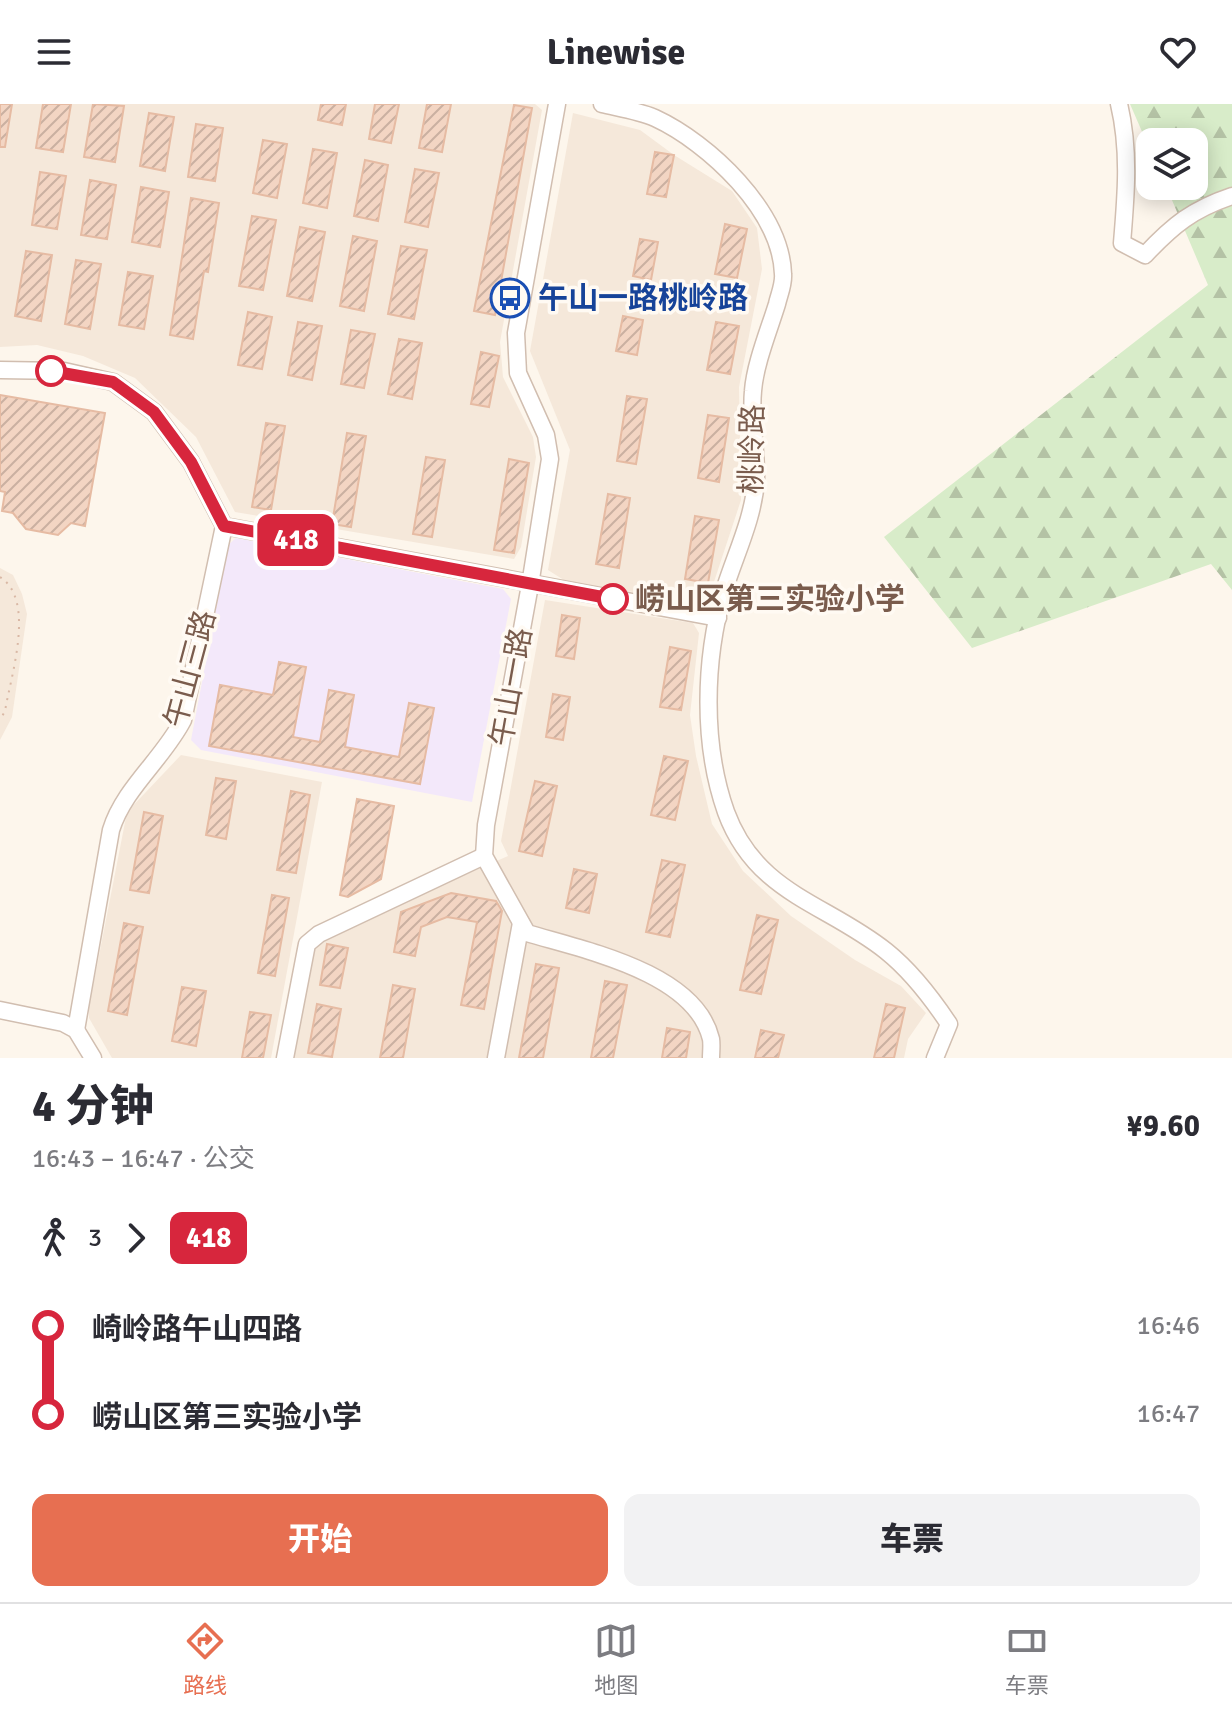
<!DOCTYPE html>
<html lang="zh">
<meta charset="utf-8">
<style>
body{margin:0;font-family:Signika,"Noto Sans SC",sans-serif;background:#f2f2f3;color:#2b2b33;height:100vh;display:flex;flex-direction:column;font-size:30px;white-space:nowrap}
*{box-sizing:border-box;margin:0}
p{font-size:26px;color:#7c7c81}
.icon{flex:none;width:44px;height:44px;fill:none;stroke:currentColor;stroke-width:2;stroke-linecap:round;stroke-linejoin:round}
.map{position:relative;height:954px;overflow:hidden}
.drawer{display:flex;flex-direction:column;background:#fff;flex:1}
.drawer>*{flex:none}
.badge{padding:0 16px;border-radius:12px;font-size:28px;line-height:52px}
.buttons{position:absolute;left:1136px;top:24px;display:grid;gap:16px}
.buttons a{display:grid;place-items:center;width:72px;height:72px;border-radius:16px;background:#fff;box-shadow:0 4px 20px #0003;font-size:40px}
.map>.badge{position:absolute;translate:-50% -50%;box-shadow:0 0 0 4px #fff}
.legs{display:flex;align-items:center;gap:12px;height:88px;padding:0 32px;font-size:26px}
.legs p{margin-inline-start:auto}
.overview{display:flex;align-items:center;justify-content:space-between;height:136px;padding:0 32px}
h1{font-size:44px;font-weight:800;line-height:60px}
.cta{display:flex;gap:16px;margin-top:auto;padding:16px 32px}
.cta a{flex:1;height:92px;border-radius:16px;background:#e76f51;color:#fff;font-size:32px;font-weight:800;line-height:92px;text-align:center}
.cta a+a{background:#f2f2f3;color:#2b2b33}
ul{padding:0 32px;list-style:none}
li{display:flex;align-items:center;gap:28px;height:88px;font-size:30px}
li i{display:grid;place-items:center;width:12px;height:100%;margin:0 10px;background:currentColor}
li i::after{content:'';width:20px;height:20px;margin:-10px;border:6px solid;border-radius:50%;background:#fff}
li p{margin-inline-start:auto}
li:first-child i{background:linear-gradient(#0000 50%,currentColor 0)}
li:last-child i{background:linear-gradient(currentColor 50%,#0000 0)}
header{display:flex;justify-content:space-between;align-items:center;height:104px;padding:0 32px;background:#fff;font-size:36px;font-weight:800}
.dock{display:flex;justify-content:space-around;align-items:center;height:112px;border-top:2px solid #e1e1e2;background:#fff;font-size:22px;color:#7c7c81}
.dock a{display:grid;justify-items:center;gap:4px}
.dock .active{color:#e76f51}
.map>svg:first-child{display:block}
.residential{fill:#f5e8da}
.education{fill:#f3e8fa}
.forest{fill:url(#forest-firs)}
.building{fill:url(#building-hatch);stroke:#e6bba3;stroke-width:2}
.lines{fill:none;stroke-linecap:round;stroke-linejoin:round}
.minor-casing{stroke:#d1beb0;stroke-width:19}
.path{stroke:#d9b8a5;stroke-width:2;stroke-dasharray:2 6;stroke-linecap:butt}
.minor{stroke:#fff;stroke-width:16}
.line-1-casing{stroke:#fff;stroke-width:18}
.line-1{stroke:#d7263d;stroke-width:12}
.stop-1-dot{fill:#fff;stroke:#d7263d;stroke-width:4}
.labels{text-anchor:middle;stroke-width:7;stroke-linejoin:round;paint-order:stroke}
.transit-label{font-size:30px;font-weight:bold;fill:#164399;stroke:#fffaf3;text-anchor:start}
.street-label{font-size:30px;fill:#7a5c4d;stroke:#fffaf3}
.stop-label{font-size:30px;font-weight:bold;fill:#7a5c4d;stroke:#fffaf3;text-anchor:start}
</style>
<header><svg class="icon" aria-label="menu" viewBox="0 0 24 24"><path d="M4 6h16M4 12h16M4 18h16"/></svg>Linewise<svg class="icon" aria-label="heart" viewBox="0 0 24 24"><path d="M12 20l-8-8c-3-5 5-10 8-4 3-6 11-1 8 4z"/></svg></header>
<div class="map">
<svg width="1232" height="954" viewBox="0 0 1232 954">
<defs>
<pattern id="forest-firs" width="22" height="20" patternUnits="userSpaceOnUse" patternTransform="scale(2)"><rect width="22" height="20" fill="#d8ecc9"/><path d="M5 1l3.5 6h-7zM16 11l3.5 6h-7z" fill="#b4c2a5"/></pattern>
<pattern id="building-hatch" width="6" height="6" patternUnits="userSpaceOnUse" patternTransform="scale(2)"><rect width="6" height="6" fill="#f3d5c3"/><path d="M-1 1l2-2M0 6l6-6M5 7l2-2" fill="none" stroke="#cab0a1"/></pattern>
</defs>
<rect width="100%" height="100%" fill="#fdf6ec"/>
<g class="residential">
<polygon points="0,0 535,0 542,6 500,238 503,273 533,333 536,353 521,443 514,455 235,408 196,333 135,274 83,252 37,241 0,243"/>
<polygon points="573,9 640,26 674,51 732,87 757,124 762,165 739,283 741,396 710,490 699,498 567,478 548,466 570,346 530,247"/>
<polygon points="0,464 13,471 22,490 27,510 12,613 0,636"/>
<polygon points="545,496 693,519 699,529 690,611 696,652 712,720 743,767 791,812 855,856 901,882 926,909 908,935 904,954 292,954 312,845 324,833 508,752 501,737"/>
<polygon points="181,651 322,678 271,954 112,954 89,914 89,903 127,708"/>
</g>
<polygon class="education" points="236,434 503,485 511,495 472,698 201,646 191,636 228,441"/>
<polygon class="forest" points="1130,0 1232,0 1232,486 1211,460 972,544 884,433 1208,181 1166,82 1194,82 1194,38 1150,38 1150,46"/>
<g class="building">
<polygon points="0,0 12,0 5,43 0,43"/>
<polygon points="43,0 71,0 63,48 36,44"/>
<polygon points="93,0 124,2 115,58 84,53"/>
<polygon points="321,0 346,0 342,21 318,16"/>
<polygon points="375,0 399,0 391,39 369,35"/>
<polygon points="427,0 451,0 442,48 419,44"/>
<polygon points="514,1 532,4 495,211 474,207"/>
<polygon points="149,9 174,13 165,67 140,62"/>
<polygon points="196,20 223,24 215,77 188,73"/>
<polygon points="263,36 287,40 277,94 253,89"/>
<polygon points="313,45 337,49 327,104 303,99"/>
<polygon points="655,48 674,51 666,93 647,90"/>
<polygon points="365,56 388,61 378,117 354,112"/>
<polygon points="415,65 439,69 428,123 405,118"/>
<polygon points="40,68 66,72 57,125 32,121"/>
<polygon points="90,76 116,81 107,135 81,131"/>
<polygon points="141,83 169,88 160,143 132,138"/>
<polygon points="191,94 219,99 208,168 204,167 193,235 170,231"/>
<polygon points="252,112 276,116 263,186 239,182"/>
<polygon points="725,120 747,125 737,174 715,170"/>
<polygon points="300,123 325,128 312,197 287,192"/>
<polygon points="353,132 377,137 364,207 340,202"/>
<polygon points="640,135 658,138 651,176 633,172"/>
<polygon points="401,142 427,146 414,215 388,210"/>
<polygon points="26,147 52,151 41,217 15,212"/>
<polygon points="76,156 101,160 90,225 65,220"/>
<polygon points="128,168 153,172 144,225 119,221"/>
<polygon points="248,208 272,213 262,265 238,261"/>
<polygon points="623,212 643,216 637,251 616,247"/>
<polygon points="298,218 322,222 312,276 288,271"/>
<polygon points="716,218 739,222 730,270 707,266"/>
<polygon points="351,226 375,230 364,284 341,280"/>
<polygon points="399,235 422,239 412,295 388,290"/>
<polygon points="481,248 499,252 489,303 471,300"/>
<polygon points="0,291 105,309 85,422 71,419 58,431 26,425 13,409 2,407 5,388 0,387"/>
<polygon points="627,292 647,295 636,360 617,357"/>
<polygon points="708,311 729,314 719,378 698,374"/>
<polygon points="266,319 285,322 271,406 252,403"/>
<polygon points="347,329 366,332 351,423 332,420"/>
<polygon points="426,353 445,356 432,433 413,430"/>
<polygon points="509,355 529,359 514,449 494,446"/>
<polygon points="608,390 630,394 619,464 596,460"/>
<polygon points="695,412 719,416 708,479 685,475"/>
<polygon points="562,511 580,514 574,555 556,552"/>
<polygon points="670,543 691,547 681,606 660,603"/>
<polygon points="279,558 306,563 293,633 320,638 329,586 354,591 345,643 399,653 409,599 434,604 420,680 209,642 220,581 273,591"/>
<polygon points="553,590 570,593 563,636 546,633"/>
<polygon points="664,652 688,657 675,716 651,711"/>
<polygon points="216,674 236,677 226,735 206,731"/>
<polygon points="535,677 557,682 542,752 519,747"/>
<polygon points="291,687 310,691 296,769 277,766"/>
<polygon points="357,695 394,702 381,775 348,793 340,791"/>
<polygon points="144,708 163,712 149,789 130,786"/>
<polygon points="662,756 685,761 670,833 646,828"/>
<polygon points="574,765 597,770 589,809 566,804"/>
<polygon points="451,789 496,797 502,807 484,905 461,901 477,818 447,813 421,823 415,852 394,848 401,808"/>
<polygon points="272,791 289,794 275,872 258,869"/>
<polygon points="757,811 778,816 761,890 740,886"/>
<polygon points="124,819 143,823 127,911 108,907"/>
<polygon points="327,840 348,844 340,884 320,881"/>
<polygon points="536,860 559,864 543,954 519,954"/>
<polygon points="605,877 627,881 613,954 591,954"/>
<polygon points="393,881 415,885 403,954 380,954"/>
<polygon points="182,883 206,887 196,942 172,937"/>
<polygon points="317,900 341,905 332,953 308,949"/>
<polygon points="886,900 905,904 894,954 874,954"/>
<polygon points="250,908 271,911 263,954 242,954"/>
<polygon points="667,924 690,928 686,954 662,954"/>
<polygon points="761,926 784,931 778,954 755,954"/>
</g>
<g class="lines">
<g class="minor-casing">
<g id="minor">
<path d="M 557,0 L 516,229 L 518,269 L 546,331 L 550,355 L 530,481 L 486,721 L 484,752 L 527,829 C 583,846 695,868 711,935 C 712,941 711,948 711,954"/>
<path d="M 602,0 C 619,4 639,7 655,14 C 709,39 781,107 783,170 C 784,180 779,191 777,200 C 769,226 755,260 753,287 C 750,317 757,348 756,377 C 753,416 735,451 724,487 C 704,556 702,640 726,708 C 756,790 826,799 886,847 C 911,867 931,893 949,920 L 935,954"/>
<path d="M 1119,0 C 1130,46 1126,92 1122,139 L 1145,151 C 1173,121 1193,105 1232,92"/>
<polyline points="0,266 64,267 113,278 154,308 191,358 224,422 718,514"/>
<polyline points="0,906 63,919 76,926 93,954"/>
<path d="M 76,926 L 111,726 C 124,684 163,655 183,616 L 224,422"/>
<polyline points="285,954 307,840 319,830 484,752"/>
<polyline points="496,954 521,819"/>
</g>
</g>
<path class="path" d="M 0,473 C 36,496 11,571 5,607 L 0,616"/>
<use href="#minor" class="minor"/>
</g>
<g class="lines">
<g class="line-1-casing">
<polyline id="line-1" points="51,267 113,278 154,308 191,358 224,422 613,495"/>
</g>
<use href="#line-1" class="line-1"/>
</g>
<defs>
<g id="bus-ring" transform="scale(2)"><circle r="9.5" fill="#fffaf3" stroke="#1a4fb4" stroke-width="1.5"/><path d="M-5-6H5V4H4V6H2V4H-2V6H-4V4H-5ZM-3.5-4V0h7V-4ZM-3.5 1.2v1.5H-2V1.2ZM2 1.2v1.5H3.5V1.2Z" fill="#1a4fb4"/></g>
</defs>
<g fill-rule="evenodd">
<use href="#bus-ring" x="510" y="194"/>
</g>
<g class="stop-1-dot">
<circle cx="51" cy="267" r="14"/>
<circle cx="613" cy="495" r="14"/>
</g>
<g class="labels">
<g class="transit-label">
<text x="538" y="204">午山一路桃岭路</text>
</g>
<g class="street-label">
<text transform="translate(752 345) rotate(-89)" y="10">桃岭路</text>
<text transform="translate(190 565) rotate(-75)" y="10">午山三路</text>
<text transform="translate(511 583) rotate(-80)" y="10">午山一路</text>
</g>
<g class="stop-label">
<text x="635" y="505">崂山区第三实验小学</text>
</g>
</g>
</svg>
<div class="buttons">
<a><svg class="icon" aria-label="layers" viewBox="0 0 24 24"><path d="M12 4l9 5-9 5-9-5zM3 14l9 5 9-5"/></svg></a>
</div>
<b class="badge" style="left:296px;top:436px;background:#d7263d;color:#fff">418</b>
</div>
<section class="drawer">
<div class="overview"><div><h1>4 分钟</h1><p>16:43 – 16:47 · 公交</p></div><b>¥9.60</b></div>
<div class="legs"><svg class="icon" aria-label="walk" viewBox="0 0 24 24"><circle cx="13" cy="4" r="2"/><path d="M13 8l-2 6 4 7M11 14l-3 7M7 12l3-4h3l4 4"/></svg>3<svg class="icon" aria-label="forward" viewBox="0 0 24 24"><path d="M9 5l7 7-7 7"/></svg><b class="badge" style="background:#d7263d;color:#fff">418</b></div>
<ul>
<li><i style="color:#d7263d"></i><b>崎岭路午山四路</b><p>16:46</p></li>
<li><i style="color:#d7263d"></i><b>崂山区第三实验小学</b><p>16:47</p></li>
</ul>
<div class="cta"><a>开始</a><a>车票</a></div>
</section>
<nav class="dock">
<a class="active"><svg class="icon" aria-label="directions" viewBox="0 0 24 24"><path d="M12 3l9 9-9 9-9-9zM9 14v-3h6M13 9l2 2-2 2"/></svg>路线</a>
<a><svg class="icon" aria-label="map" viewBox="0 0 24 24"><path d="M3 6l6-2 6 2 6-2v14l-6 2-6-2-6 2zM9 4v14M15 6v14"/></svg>地图</a>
<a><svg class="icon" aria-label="tickets" viewBox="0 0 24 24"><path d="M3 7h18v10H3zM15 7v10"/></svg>车票</a>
</nav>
